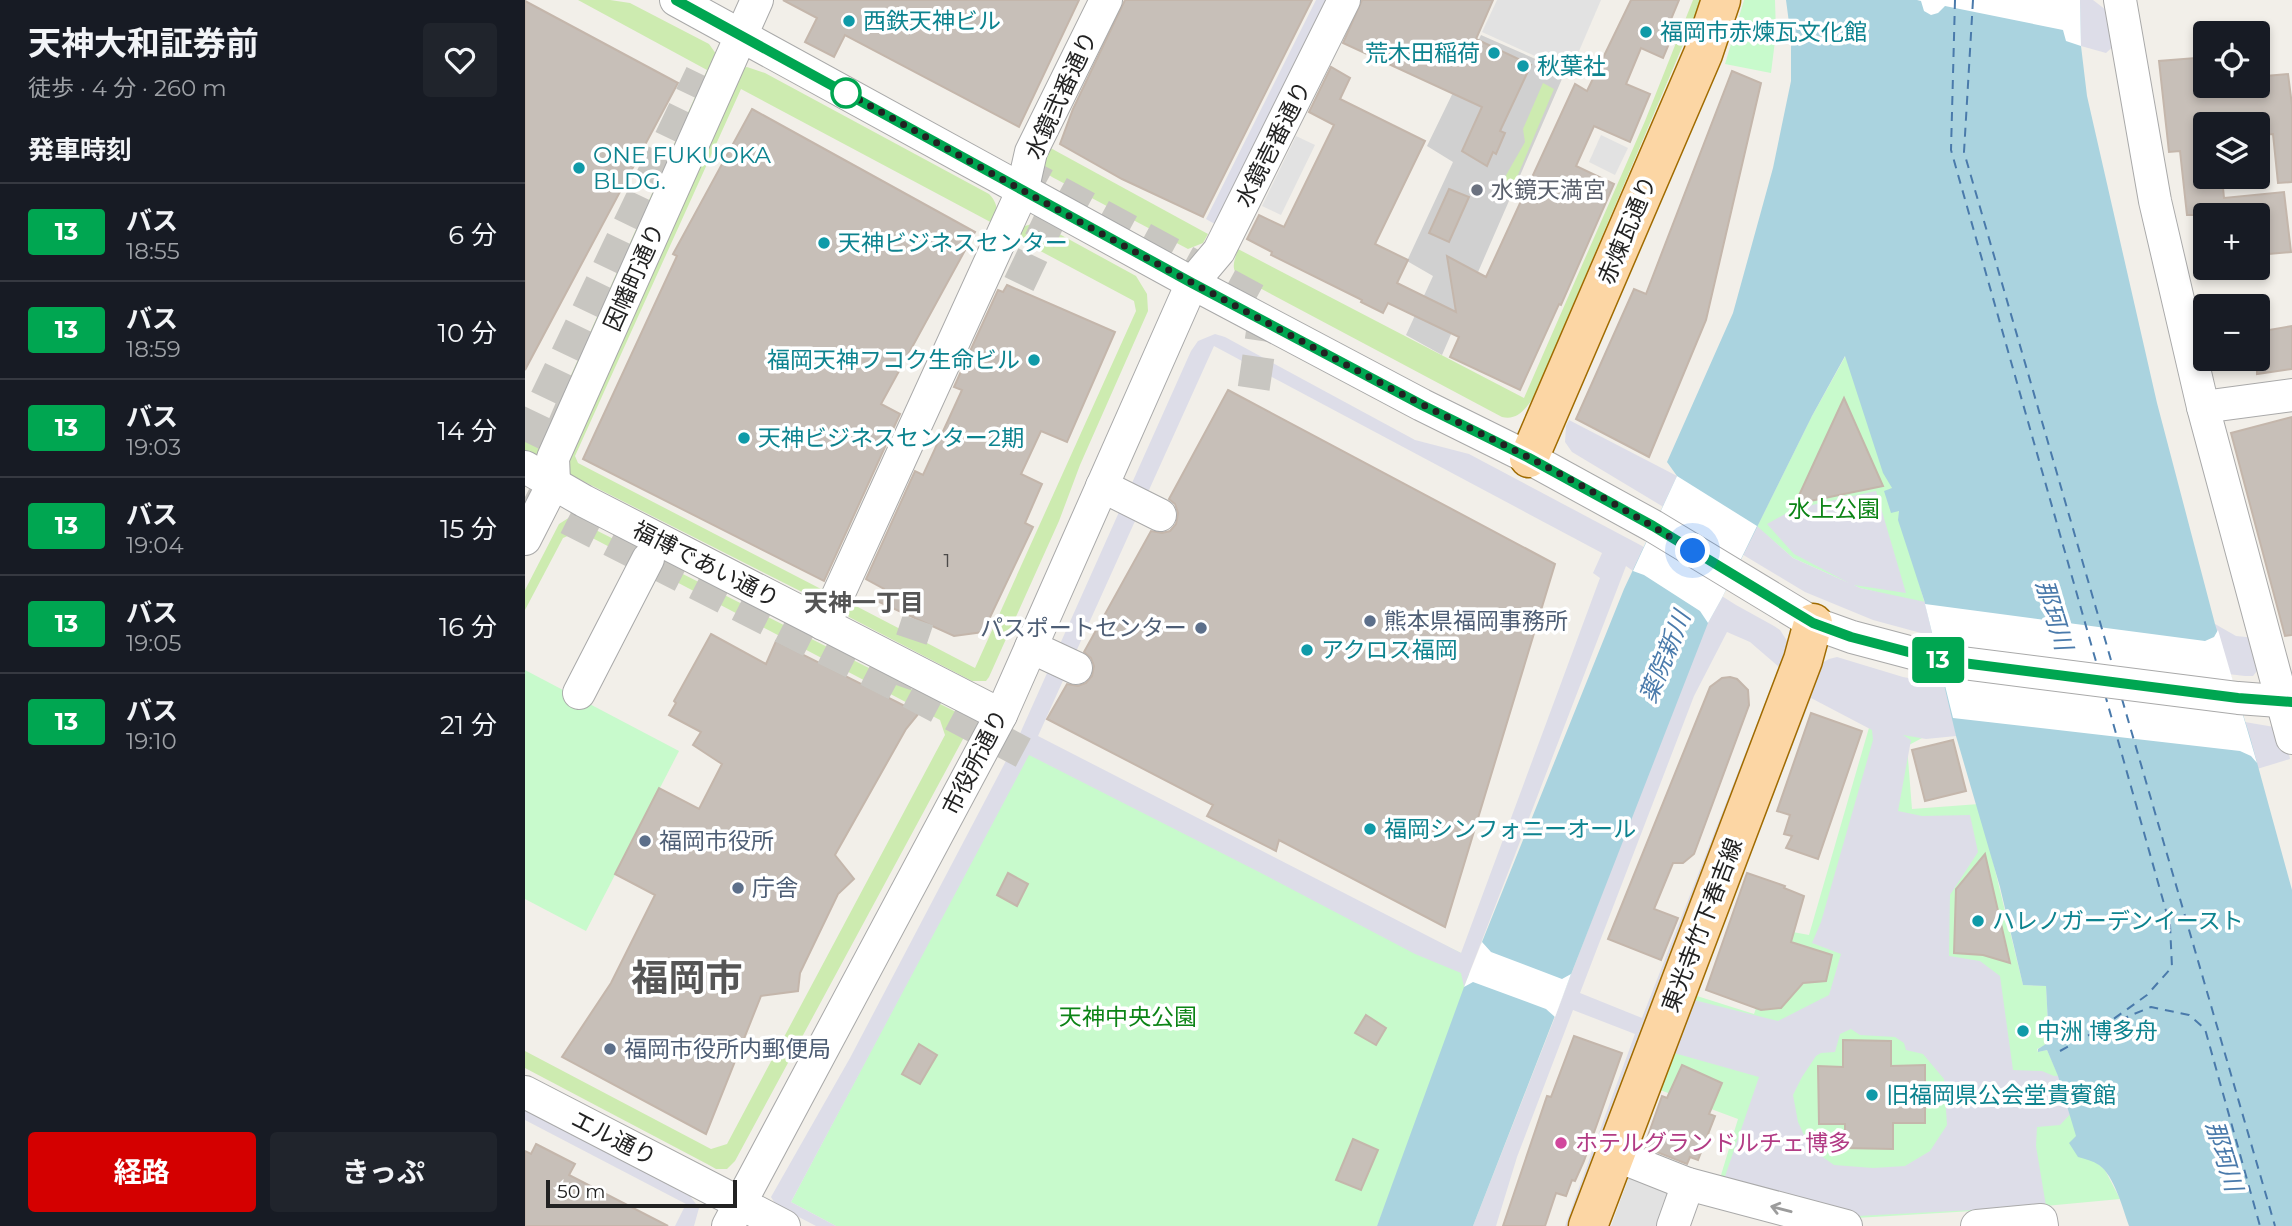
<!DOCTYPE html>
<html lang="ja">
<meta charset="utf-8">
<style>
body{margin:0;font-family:Montserrat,"Noto Sans JP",sans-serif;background:#20242c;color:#f1f3f6;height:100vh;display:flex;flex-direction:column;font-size:26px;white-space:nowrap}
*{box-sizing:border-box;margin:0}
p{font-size:23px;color:#9ea1a6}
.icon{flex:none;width:38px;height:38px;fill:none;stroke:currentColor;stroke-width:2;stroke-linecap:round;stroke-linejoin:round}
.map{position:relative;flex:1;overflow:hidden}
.drawer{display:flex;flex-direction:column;background:#171b24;width:525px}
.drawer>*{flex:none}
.badge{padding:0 14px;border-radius:5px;font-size:24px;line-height:46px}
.buttons{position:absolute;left:1668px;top:21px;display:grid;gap:14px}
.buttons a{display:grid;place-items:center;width:77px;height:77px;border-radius:7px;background:#171b24;box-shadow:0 4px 10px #0003;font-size:35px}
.scale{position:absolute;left:21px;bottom:18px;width:191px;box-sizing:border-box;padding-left:7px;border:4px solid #222;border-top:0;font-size:19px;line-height:24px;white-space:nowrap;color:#222;-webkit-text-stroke:5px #fff;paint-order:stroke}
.you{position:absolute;width:35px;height:35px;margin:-18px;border:5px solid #fff;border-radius:50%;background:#1a73e8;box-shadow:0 0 0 10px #1a73e833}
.map>.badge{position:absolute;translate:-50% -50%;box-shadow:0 0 0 4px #fff}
h2{padding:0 28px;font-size:26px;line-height:63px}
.round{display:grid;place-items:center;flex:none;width:74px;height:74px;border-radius:7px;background:#20242c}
.summary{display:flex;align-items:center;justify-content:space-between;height:119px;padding:0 28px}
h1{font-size:33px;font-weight:700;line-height:52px}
.primary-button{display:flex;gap:14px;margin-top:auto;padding:14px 28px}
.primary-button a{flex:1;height:80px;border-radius:7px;background:#d40000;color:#fff;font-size:28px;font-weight:700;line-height:80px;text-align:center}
.primary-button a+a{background:#20242c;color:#f1f3f6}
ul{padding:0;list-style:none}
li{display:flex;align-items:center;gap:21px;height:98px;padding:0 28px;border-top:2px solid #363941}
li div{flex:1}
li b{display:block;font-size:26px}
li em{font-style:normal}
li .badge{min-width:77px;font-weight:700;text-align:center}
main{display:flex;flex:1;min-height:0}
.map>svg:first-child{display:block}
.religious{fill:#d0d0d0}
.grass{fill:#cdebb0}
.park{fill:#c8facc}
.parking{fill:#e2e2e2}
.plaza{fill:#dddde8;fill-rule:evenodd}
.water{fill:#aad3df}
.pier{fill:#fff}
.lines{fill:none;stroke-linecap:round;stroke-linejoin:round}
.ferry{stroke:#4a7aab;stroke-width:2;stroke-dasharray:9 7;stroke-linecap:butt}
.building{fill:#c7bfb8;stroke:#c4b6ab;stroke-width:2}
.minor-tunnel{stroke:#c8c6c1;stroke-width:32;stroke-dasharray:32 16;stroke-linecap:butt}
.minor-casing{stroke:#a9a9a9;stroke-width:34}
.major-casing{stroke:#a06b00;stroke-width:41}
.minor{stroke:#fff;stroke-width:32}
.major{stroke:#fcd6a4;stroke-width:38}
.oneway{stroke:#9c9c9c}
.line-casing{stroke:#fff;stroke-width:16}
.line{stroke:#00a651;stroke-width:10}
.walk{stroke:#222;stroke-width:7;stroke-dasharray:0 12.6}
.culture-dot{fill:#0f9aa8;stroke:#fff;stroke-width:2.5}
.stop-dot{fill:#fff;stroke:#00a651;stroke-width:3.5}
.worship-dot{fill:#6b7280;stroke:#fff;stroke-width:2.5}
.service-dot{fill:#5c6f8a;stroke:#fff;stroke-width:2.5}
.hotel-dot{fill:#d1479c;stroke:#fff;stroke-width:2.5}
.labels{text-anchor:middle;stroke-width:7;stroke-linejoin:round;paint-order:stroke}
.number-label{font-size:19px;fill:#4b4948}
.culture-label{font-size:23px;fill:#0d838f;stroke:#fff;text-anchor:start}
.street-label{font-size:23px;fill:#222;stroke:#fff}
.worship-label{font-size:23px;fill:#5b616d;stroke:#fff;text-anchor:start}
.park-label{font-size:23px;fill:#0c8416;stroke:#fff}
.service-label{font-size:23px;fill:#4e5e75;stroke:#fff;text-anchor:start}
.hotel-label{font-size:23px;fill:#b23c85;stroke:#fff;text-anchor:start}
.neighbourhood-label{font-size:24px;font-weight:bold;fill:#555;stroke:#fff}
.water-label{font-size:24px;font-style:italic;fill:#4a7aab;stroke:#fff}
.town-label{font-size:37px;font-weight:bold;fill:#555;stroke:#fff}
</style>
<main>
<section class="drawer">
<div class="summary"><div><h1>天神大和証券前</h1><p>徒歩 · 4 分 · 260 m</p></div><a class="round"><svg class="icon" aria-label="heart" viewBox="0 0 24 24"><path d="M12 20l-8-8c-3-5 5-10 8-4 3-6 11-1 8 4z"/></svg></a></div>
<h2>発車時刻</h2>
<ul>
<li><span class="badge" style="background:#00a651;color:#fff">13</span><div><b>バス</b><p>18:55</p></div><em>6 分</em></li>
<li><span class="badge" style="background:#00a651;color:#fff">13</span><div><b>バス</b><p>18:59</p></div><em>10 分</em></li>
<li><span class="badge" style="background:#00a651;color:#fff">13</span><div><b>バス</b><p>19:03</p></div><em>14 分</em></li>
<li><span class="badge" style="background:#00a651;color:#fff">13</span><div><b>バス</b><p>19:04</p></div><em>15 分</em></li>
<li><span class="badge" style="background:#00a651;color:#fff">13</span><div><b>バス</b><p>19:05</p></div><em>16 分</em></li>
<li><span class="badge" style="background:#00a651;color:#fff">13</span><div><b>バス</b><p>19:10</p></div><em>21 分</em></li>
</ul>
<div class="primary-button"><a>経路</a><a>きっぷ</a></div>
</section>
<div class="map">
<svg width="1767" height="1226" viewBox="0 0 1767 1226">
<rect width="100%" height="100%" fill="#f2efe9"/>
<polygon class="religious" points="956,35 1040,72 917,355 881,335 908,276 882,261 928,162 902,146"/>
<g class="grass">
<polygon points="53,0 85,0 105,3 184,44 194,58 13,458 0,456 0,436 8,440 18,438 182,70"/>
<path d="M 1168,0 L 1177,0 L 1009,397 C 1001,408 993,421 977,417 L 718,279 C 704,271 709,262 713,249 L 999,398 L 1120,121 Z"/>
<path d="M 222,67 L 240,73 L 464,194 C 473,203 473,212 471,225 L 216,89 L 50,456 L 53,463 L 296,589 L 305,585 L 297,597 L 287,597 L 48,476 L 44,473 L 40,448 L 212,70 Z"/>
<polygon points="1018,83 1029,89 987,189 976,184 1000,142 998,129"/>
<polygon points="520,145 683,234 678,243 663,249 527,177 516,169"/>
<polygon points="510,223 516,224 611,276 622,294 623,311 555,465 534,521 464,677 461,681 447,681 324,617 322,614 327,596 331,606 450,668 611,311 609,301 506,246 491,235 500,226"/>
<path d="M 45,517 L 433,713 C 442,719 440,730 438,739 L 210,1161 L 202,1169 L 191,1169 L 184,1165 L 0,1068 L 0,1051 L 186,1149 L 202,1144 L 420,735 L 415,720 L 54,531 L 38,538 L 0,610 L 0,590 L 34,524 Z"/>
</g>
<g class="park">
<polygon points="1219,0 1250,0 1251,33 1246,73 1200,64"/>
<polygon points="1321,355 1367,488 1400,604 1335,588 1268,558 1232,527 1287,416"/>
<polygon points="0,670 154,751 61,931 0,899"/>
<polygon points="1350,707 1399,737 1382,746 1387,809 1454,804 1498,985 1521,986 1524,1043 1512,1049 1513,1052 1522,1050 1572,1163 1580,1170 1595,1199 1498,1208 1331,1218 1193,1185 1213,1119 1135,1090 1172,996 1229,1014 1257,930 1284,935"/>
<polygon points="507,746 936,953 947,981 852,1226 311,1226 266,1202"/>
</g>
<g class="parking">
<polygon points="972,0 1076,0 1045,72 957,32"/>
<polygon points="1076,135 1103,148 1090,175 1064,162"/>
<polygon points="771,136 790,145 756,215 737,206"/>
<polygon points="1104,1177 1151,1194 1140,1226 1086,1226"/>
</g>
<g class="plaza">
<polygon points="791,0 803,0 695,227 681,219"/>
<polygon points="1392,0 1568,0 1581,10 1592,43 1581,53"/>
<path d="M 690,334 L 700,337 L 890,440 L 944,454 L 1119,547 L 1211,605 L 1249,626 L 1255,630 L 1264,644 L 1049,1226 L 1040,1226 L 1110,1034 L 1048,1010 L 992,1157 L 971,1226 L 948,1226 L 1030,1017 L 1133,746 L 1108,571 L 1101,566 L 939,987 L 936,973 L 890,954 L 734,872 L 504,755 L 266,1202 L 311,1226 L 291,1226 L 251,1205 L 246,1197 L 325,1058 L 493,738 L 666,351 L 673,341 ZM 689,346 L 1077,553 L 1068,573 L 1075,578 L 936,953 L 513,736 ZM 1202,632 L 1225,642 L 1254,667 L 1117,1018 L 1055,993 L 1169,696 Z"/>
<polygon points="1044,420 1152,476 1232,526 1268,558 1324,583 1269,554 1242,524 1269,509 1351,491 1381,593 1329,585 1335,588 1433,609 1690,624 1711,636 1731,638 1734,663 1732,671 1728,676 1720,676 1468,646 1396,633 1348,620 1280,592 1047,452 1040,442 1041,426"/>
<path d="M 1312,657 L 1378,677 L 1421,685 L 1720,722 L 1749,727 L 1761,740 L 1765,759 L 1732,769 L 1732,763 L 1428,719 L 1431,736 L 1401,739 L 1378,735 L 1386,740 L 1373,811 L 1397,816 L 1445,815 L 1453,852 L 1425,895 L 1424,956 L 1455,961 L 1475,976 L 1488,1070 L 1517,1071 L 1529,1076 L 1584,1073 L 1535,1125 L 1512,1127 L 1511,1146 L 1521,1206 L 1333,1216 L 1195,1191 L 1234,1077 L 1149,1053 L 1110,1156 L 1295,664 L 1304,659 ZM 1286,698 L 1347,730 L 1348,740 L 1296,922 L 1287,943 L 1316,954 L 1304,995 L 1253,1021 L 1169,1000 ZM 1326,1029 L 1335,1035 L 1370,1037 L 1379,1043 L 1381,1050 L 1398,1054 L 1419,1079 L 1422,1125 L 1405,1151 L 1380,1166 L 1348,1168 L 1309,1165 L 1285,1148 L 1273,1122 L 1268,1095 L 1277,1077 L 1291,1056 L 1296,1053 L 1310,1052 L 1315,1034 Z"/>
<polygon points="0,1110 165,1196 174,1208 169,1226 150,1226 161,1204 0,1120"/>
</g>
<path class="water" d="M 1261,0 L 1555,0 L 1556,46 L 1562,96 L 1632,403 L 1690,624 L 1725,737 L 1767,890 L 1767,1226 L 1604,1226 C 1598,1209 1589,1175 1574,1165 C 1568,1161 1560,1159 1553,1157 L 1544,1143 L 1551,1136 L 1533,1076 L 1522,1050 L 1513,1052 L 1513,1049 L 1524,1042 L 1521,986 L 1498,985 L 1475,887 L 1431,736 L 1400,603 L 1373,520 L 1374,511 L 1366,513 L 1359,491 L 1367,488 L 1358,473 L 1320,356 L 1287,416 L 1198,596 L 1183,623 L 948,1226 L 852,1226 L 939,987 L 954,958 L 957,942 L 1099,589 L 1152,476 L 1142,462 L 1208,313 L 1248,168 L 1266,81 L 1266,38 Z"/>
<g class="pier">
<polygon points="1392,0 1555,0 1556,46 1541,41 1538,30 1420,6 1413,13 1406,15 1399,11 1396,1"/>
<polygon points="1152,476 1232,526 1198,596 1183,623 1175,611 1119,575 1108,571"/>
<polygon points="1400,604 1680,641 1689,637 1693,630 1732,763 1726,756 1715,751 1428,718"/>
<polygon points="957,942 966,952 1037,979 1046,974 1030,1017 1021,1009 948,982 939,987"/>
</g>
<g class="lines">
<g class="ferry">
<polyline points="1430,0 1426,150 1572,665"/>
<polyline points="1448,0 1439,152 1588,667"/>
<polyline points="1597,699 1750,1226"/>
<polyline points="1580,1026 1626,1007 1664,1015 1680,1029 1735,1226"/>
<polyline points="1576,1028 1622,995 1647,967 1645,925 1581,698"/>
<polyline points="1535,1051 1575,1029"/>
</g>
</g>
<g class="building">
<polygon points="258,0 554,0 494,127 320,35 309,57 280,42 292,18"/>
<polygon points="600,0 787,0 678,217 597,179 535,144 548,109"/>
<polygon points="837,0 968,0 951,39 1006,65 975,131 980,133 971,154 968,152 962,166 937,151 957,107 818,43"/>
<polygon points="1106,0 1154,0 1144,24 1151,27 1138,58 1116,48 1101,84 1125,94 1105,142 1069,126 1051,166 1089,184 1036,305 1034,304 995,390 925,357 934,337 863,303 858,313 836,302 837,300 746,255 747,252 722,239 734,215 759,227 809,125 784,112 806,67 825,78 815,99 900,141 850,244 883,260 872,283 931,312 922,256 961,277 1050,84 1062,91"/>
<polygon points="0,1 153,83 0,370"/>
<polygon points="1671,58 1680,66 1680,86 1742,86 1741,76 1763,74 1767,105 1767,182 1753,183 1748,134 1732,135 1732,124 1680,124 1680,177 1697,177 1699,198 1759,192 1766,252 1732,255 1732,215 1662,215 1655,151 1644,152 1634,61"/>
<polygon points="1207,71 1236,83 1181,320 1124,457 1051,419 1109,289 1121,294"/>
<polygon points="227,109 450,232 356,404 375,414 299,581 58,459 152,256 148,254"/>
<polygon points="924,189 944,197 924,242 904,233"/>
<polygon points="482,285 590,332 542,442 516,431 496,474 517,484 500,523 508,527 458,632 429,636 352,601 359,589 341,579 390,471 398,475 437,390 429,387 451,338 473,290 478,292"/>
<polygon points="1767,326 1767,369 1732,374 1732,332"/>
<polygon points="703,390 1030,564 920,927 754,840 751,851 682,816 688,805 522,719 542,684 553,686 561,683 567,676 569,666 566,658 559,652 626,531 637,533 645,531 651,524 653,513 650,504 644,499"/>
<polygon points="1319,398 1358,486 1270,504 1288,465"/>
<polygon points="1767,417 1767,635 1760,636 1706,433"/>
<polygon points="186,634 241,664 251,641 394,713 381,729 310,855 329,879 313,894 275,973 273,991 236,996 181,1134 37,1057 86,983 130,895 90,874 134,788 174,809 197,764 168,745 176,732 144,715 151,703 149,701"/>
<polygon points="1205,677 1212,679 1223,690 1224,705 1169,854 1158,863 1148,863 1129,909 1153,918 1136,960 1083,939 1185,687 1197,678"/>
<polygon points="1286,713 1337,731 1293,859 1261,848 1267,836 1259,834 1265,815 1252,811"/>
<polygon points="1428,740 1441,791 1400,801 1387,750"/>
<polygon points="1460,854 1485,963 1458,955 1429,953 1431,889"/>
<polygon points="483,873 503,884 492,906 472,895"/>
<polygon points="1222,873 1260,886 1259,888 1279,896 1266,942 1307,955 1301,981 1278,983 1256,1008 1236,1010 1181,990"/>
<polygon points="841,1015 861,1028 851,1045 830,1033"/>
<polygon points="1049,1036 1097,1053 1059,1161 1050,1181 1047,1180 1041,1196 1031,1193 1020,1226 978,1226 1022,1096 1026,1097"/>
<polygon points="1318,1040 1366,1041 1366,1066 1400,1065 1400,1123 1368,1123 1368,1149 1320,1148 1320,1124 1294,1124 1293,1066 1318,1067"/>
<polygon points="394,1044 412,1055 395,1084 377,1074"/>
<polygon points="1157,1065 1197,1083 1184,1114 1190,1116 1173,1160 1165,1157 1162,1164 1119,1147 1137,1096 1142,1098"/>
<polygon points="828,1139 853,1150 836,1190 811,1180"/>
<polygon points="11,1144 50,1164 44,1175 143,1226 0,1226 0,1151 6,1154"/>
</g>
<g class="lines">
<g class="minor-tunnel">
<polyline points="492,169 741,305 728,393"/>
<polyline points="494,284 537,194"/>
<polyline points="29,407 71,425"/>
<polyline points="0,442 176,74"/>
<polyline points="0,497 371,685 499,753"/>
<polyline points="371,685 393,620"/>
</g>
<g class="minor-casing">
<g id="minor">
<polyline points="151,0 667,283 897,405 1004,458 1128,526 1288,623 1327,637 1414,660 1713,698 1767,702"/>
<polyline points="1595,0 1630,201 1678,407 1767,738"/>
<polyline points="1678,407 1767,395"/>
<polyline points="0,467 59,501 476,715"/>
<polyline points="29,482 28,458 232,0"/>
<polyline points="577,486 635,515"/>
<polyline points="0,539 29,482"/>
<polyline points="298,624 309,604 497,192 506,152 581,0"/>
<polyline points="506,647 551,668"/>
<polyline points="54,693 123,559"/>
<polyline points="0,1092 259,1226"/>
<polyline points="1090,1155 1163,1184 1321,1226"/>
<polyline points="203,1226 476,715 667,283 694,251 819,0"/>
<polyline points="1148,1226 1163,1184"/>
<polyline points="1452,1226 1516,1220 1517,1226"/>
</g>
</g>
<g class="major-casing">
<g id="major">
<polyline points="1004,458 1178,54 1196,0"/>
<polyline points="1063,1226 1278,660 1288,623"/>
</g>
</g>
<use href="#minor" class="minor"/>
<use href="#major" class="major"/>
</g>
<defs><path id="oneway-shaft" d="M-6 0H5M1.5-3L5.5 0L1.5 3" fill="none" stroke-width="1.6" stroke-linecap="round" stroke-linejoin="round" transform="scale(1.75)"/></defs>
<use class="oneway" href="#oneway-shaft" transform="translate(1256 1209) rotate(-165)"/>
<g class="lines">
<g class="line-casing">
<polyline id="line" points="151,0 667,283 897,405 1004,458 1128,526 1288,623 1326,637 1414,660 1713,698 1767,702"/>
</g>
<use href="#line" class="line"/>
<path class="walk" d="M 321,93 L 317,90 C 495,190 675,288 856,383 C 904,409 954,432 1003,457 C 1059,486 1115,518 1168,551"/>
</g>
<g class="culture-dot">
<circle cx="324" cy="21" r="7"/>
<circle cx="1121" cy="32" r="7"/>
<circle cx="969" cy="53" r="7"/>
<circle cx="998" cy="66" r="7"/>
<circle cx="54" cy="168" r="7"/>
<circle cx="299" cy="243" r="7"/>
<circle cx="509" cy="360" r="7"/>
<circle cx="219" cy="438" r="7"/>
<circle cx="782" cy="650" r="7"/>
<circle cx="845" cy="829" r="7"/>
<circle cx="1453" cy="921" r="7"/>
<circle cx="1498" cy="1031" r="7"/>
<circle cx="1347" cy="1095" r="7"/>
</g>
<circle class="stop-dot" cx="321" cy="93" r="14"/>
<circle class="worship-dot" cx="952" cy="190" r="7"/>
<g class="service-dot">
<circle cx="845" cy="621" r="7"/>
<circle cx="676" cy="628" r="7"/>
<circle cx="120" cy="841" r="7"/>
<circle cx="213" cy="888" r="7"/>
<circle cx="85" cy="1049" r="7"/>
</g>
<circle class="hotel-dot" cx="1036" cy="1143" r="7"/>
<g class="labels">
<g class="number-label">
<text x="422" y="567">1</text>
</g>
<g class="culture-label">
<text x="338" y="29">西鉄天神ビル</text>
<text x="1135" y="40">福岡市赤煉瓦文化館</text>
<text x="955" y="61" text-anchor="end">荒木田稲荷</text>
<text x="1012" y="74">秋葉社</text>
<text x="68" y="163">ONE FUKUOKA<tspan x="68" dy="26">BLDG.</tspan></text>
<text x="313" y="251">天神ビジネスセンター</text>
<text x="495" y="368" text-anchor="end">福岡天神フコク生命ビル</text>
<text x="233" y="446">天神ビジネスセンター2期</text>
<text x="796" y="658">アクロス福岡</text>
<text x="859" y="837">福岡シンフォニーオール</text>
<text x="1467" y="929">ハレノガーデンイースト</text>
<text x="1512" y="1039">中洲 博多舟</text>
<text x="1361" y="1103">旧福岡県公会堂貴賓館</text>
</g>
<g class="street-label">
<text transform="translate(536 95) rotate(-65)" y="8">水鏡弐番通り</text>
<text transform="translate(748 144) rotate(-63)" y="8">水鏡壱番通り</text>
<text transform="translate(1102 230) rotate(-67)" y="8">赤煉瓦通り</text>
<text transform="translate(109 277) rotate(-66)" y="8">因幡町通り</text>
<text transform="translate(181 564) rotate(27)" y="8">福博であい通り</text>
<text transform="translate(450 762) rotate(-63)" y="8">市役所通り</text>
<text transform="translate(1177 925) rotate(-69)" y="8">東光寺竹下春吉線</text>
<text transform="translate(89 1138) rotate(27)" y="8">エル通り</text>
</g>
<g class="worship-label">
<text x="966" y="198">水鏡天満宮</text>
</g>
<g class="park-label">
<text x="1309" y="517">水上公園</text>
<text x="603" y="1025">天神中央公園</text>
</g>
<g class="service-label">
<text x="859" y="629">熊本県福岡事務所</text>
<text x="662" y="636" text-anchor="end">パスポートセンター</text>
<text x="134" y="849">福岡市役所</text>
<text x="227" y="896">庁舎</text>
<text x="99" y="1057">福岡市役所内郵便局</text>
</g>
<g class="hotel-label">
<text x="1050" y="1151">ホテルグランドルチェ博多</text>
</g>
<g class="neighbourhood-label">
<text x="339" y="611">天神一丁目</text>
</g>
<g class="water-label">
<text transform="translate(1529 615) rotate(73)" y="8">那珂川</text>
<text transform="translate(1140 657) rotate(-68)" y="8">薬院新川</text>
<text transform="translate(1699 1156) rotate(73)" y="8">那珂川</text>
</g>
<g class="town-label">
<text x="162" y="991">福岡市</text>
</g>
</g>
</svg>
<div class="buttons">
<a><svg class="icon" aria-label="locate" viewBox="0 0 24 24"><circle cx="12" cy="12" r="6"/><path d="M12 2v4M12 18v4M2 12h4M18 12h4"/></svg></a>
<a><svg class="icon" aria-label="layers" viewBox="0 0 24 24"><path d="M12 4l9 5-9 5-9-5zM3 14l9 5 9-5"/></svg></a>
<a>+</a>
<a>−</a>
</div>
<div class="scale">50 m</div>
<div class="you" style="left:1168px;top:551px"></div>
<b class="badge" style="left:1413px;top:660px;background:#00a651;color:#fff">13</b>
</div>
</main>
